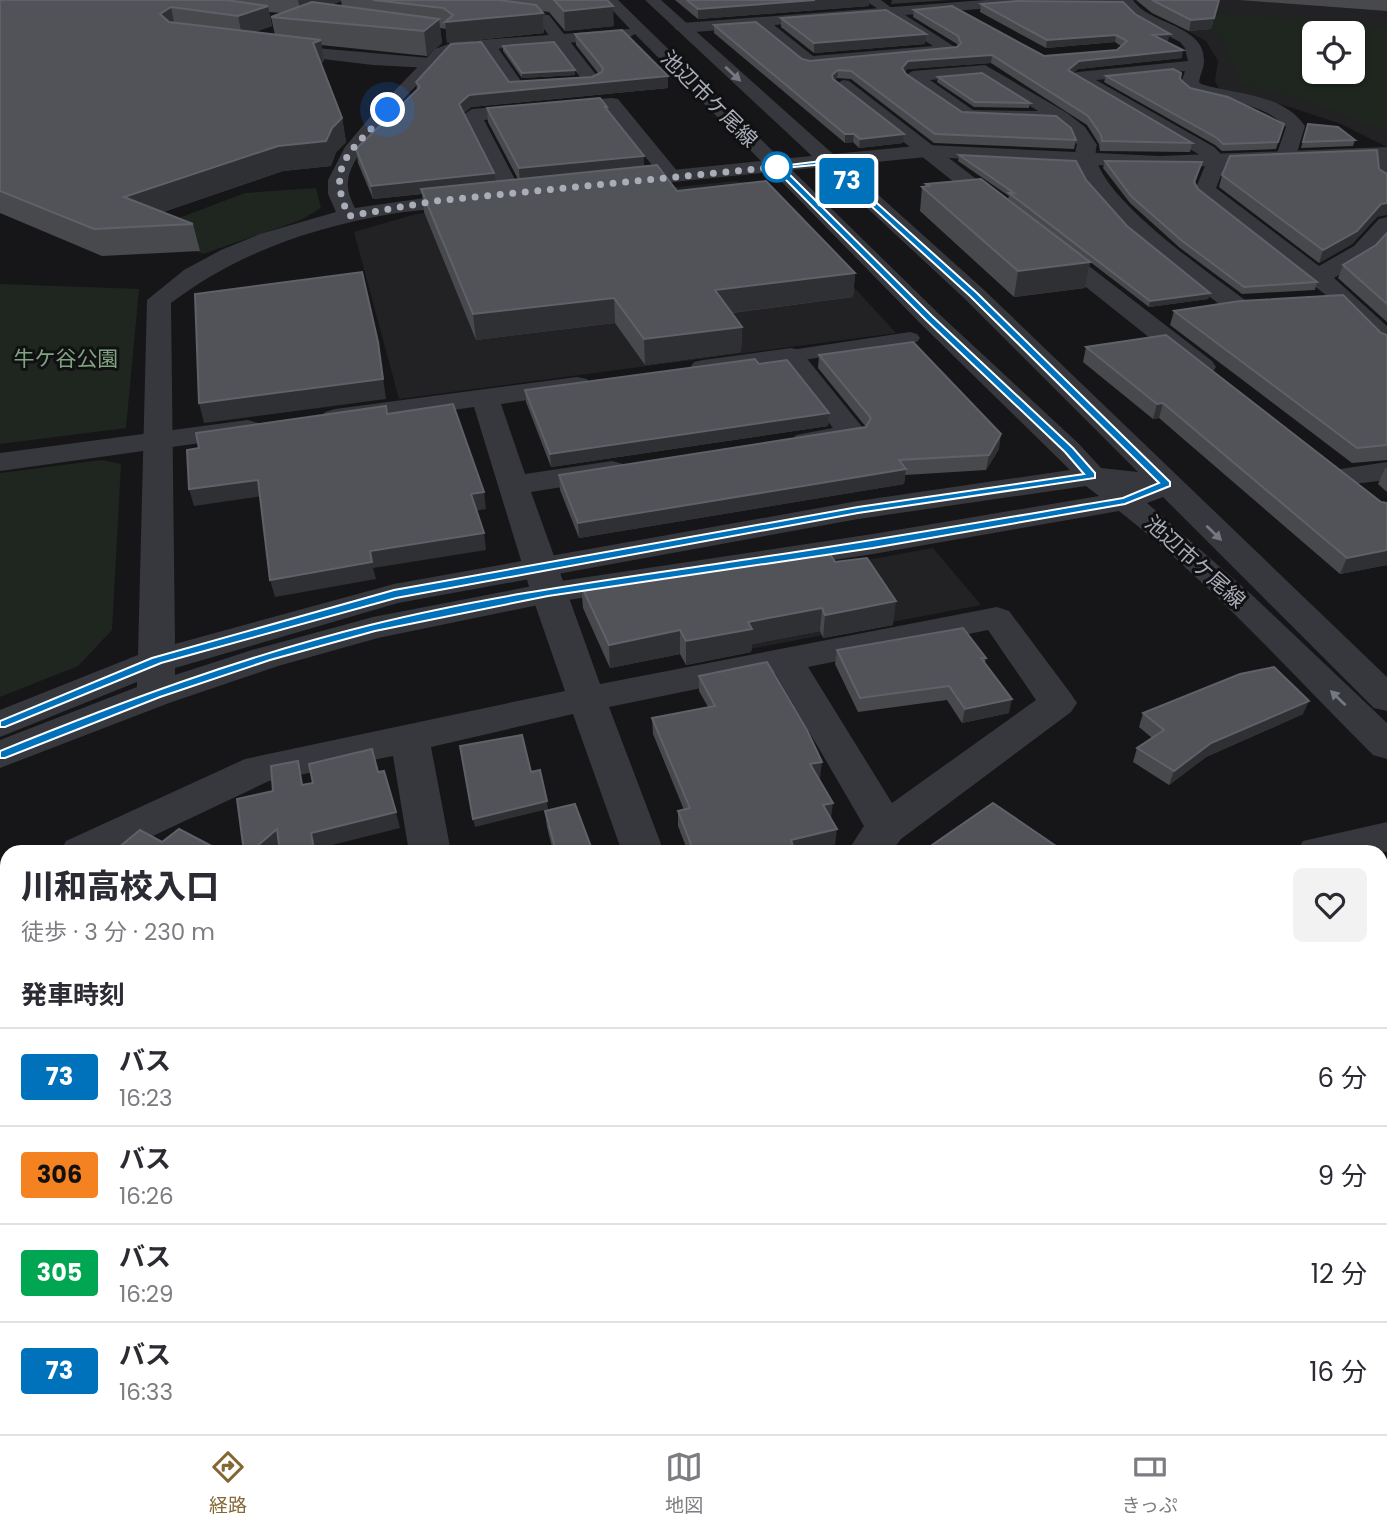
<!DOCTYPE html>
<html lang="ja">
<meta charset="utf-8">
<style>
body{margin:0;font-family:Poppins,"Noto Sans JP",sans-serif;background:#f2f2f3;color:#2b2b33;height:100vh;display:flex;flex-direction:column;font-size:26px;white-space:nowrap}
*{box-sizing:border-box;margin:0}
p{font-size:23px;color:#7c7c81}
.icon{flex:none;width:38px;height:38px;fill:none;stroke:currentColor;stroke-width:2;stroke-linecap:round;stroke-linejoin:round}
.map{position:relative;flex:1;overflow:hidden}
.drawer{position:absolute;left:0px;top:845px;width:1388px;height:590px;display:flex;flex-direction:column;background:#fff;border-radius:21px 21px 0 0;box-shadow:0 2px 5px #0004}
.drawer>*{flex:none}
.badge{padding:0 14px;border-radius:5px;font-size:24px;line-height:46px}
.tools{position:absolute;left:1302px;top:21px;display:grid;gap:14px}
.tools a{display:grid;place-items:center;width:63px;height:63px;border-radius:10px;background:#fff;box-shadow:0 2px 5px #0004;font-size:35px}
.you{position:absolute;width:35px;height:35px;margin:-18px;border:5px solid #fff;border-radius:50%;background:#1a73e8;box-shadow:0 0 0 10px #1a73e833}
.map>.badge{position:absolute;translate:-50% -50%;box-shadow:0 0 0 4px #fff}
h2{padding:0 21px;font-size:26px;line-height:63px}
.round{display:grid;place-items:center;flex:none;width:74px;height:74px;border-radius:10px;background:#f2f2f3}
.head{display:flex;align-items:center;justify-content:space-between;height:119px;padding:0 21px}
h1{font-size:33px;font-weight:800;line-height:52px}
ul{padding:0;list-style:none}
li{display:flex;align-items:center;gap:21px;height:98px;padding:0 21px;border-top:2px solid #e1e1e2}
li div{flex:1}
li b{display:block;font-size:26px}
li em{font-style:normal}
li .badge{min-width:77px;font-weight:700;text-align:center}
.menu{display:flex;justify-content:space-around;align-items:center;height:98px;border-top:2px solid #e1e1e2;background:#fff;font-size:19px;color:#7c7c81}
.menu a{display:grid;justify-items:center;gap:4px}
.menu .on{color:#856733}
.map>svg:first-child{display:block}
.built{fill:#222225;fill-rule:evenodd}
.green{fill:#1e261f;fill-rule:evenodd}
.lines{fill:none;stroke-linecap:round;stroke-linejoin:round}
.pedestrian{fill:#37383d;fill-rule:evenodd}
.minor{fill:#37383d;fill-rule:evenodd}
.tertiary{fill:#37383d;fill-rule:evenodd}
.wall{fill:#47494d;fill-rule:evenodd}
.shaded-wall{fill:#2f3033}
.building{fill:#525359;stroke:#5f6168;stroke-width:2}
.oneway{fill:#757881}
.line{fill:#0072bc;stroke:#fff;stroke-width:2}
.walk{stroke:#a8adb8;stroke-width:7;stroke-dasharray:0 12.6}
.stop-dot{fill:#fff;stroke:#0072bc;stroke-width:3.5}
.labels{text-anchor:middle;stroke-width:6;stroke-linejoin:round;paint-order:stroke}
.far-street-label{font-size:21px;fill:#a8adb8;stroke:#111113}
.far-park-label{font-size:21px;fill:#7fa381;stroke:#111113}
</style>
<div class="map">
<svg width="1387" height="1434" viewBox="0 0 1387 1434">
<rect width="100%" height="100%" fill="#161618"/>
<g class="built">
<path d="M 1145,0 L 1387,0 L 1387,147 L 1341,124 L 1283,105 L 1220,91 L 1215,81 L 1218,61 L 1206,41 L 1148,9 ZM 1314,33 L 1353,33 L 1353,72 L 1314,72 Z"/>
<polygon points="735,181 760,185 896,333 399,399 354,232 416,214"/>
<polygon points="933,548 981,605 687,661 656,598"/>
</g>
<g class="green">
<path d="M 1216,13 L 1387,26 L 1387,132 L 1302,99 L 1243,85 L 1220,38 L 1210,35 ZM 1314,33 L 1353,33 L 1353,72 L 1314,72 Z"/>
<polygon points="316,188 321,208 301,220 203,254 189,248 171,221 245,193"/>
<polygon points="0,284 139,289 126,428 0,444"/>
<polygon points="102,460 121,464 112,630 78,666 0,697 0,473"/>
</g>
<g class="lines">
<polygon class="pedestrian" points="910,332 917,334 920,338 917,342 791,362 784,360 781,356 784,352 791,350"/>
<g class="minor">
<polygon points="392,0 435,0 549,15 601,81 592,86 510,91 479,44 481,41 493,41 521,81 580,77 539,22 399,4"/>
<path d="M 985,0 L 1133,0 C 1149,25 1205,24 1204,61 C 1204,68 1200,75 1199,82 L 1201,84 C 1237,95 1282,93 1305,126 L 1296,156 L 1293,160 L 1279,160 L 1276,156 L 1286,127 C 1262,101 1221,102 1189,92 L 1181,83 L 1185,71 L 1096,80 L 1214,147 L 1227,160 L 1216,188 L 1319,266 L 1354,246 L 1379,219 L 1387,217 L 1387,237 L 1370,256 L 1334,278 L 1387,326 L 1387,348 L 1378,345 L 1336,303 L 1198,194 L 1195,190 L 1207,161 L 1200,155 L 1072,81 L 1069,77 L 1072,73 L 1078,72 L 1188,61 L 1185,48 L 1180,42 L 1135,19 L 1123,7 L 1016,6 L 905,15 L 958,49 L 950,54 L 809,66 L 803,65 L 757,27 L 682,33 L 674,28 L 682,23 ZM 886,17 L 933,46 L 813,56 L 774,25 Z"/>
<polygon points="270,44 430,58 438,63 430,68 373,65 264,52 262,49 264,46"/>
<path d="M 985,65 L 1067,113 L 1085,127 L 1097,145 C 1081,186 1214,276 1245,300 L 1248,305 L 1245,310 L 1236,312 L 1227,310 C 1195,285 1059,189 1077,145 L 1071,135 L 1055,122 L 962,119 L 904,76 L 913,71 ZM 982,75 L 1038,111 L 973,110 L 930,80 Z"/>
<polygon points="843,80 849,81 1212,361 1216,367 1212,373 1203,375 1194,373 837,89 834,85"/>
<polygon points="612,98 618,99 678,172 681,176 678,180 664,180 607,109 484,120 522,193 518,197 504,197 463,115 472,109"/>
<polygon points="1385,147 1387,148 1387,186 1380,184 1377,180 1375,153"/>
<polygon points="791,348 800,350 863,428 868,434 863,440 806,450 796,447 791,441 796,435 833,428 784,365 703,376 694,374 690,368 694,362 703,360"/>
<path d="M 577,377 L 587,379 L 591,385 L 587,391 L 501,404 L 525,474 L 612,461 L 623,464 L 627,470 L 623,476 L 612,479 L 531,492 L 600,684 L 997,607 L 1009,611 L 1071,694 L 1077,703 L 1071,712 L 901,839 L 891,852 L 847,852 L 864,826 L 775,673 L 609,707 L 664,852 L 622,852 L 573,714 L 431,747 L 451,852 L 409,852 L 393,756 L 269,781 L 119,852 L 60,852 L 66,841 L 245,759 L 565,691 L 531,593 L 474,407 L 335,427 L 325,424 L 321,418 L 325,412 L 335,409 ZM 988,630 L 1036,700 L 892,803 L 808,667 Z"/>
<polygon points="248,420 258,423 262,429 258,435 0,471 0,453"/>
<polygon points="1387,462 1387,480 1345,485 1334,482 1330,476 1334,470"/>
<polygon points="1387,822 1387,852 1296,852 1303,841"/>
<polygon points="7,870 7,905 0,907 0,873"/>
<polygon points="7,1103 7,1153 0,1155 0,1105"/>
<polygon points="1381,1148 1387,1151 1387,1204 1381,1201"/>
<polygon points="10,1428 76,1428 74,1434 8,1434"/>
<polygon points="395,1428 460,1428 458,1434 393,1434"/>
<polygon points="957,1428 1019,1428 1017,1434 955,1434"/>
</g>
<g class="tertiary">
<path d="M 603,0 L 618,0 L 781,159 L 812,156 L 645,0 L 661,0 L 833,154 L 927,145 L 1160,156 L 1387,147 L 1387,159 L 1160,168 L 927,157 L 845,165 L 983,289 L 1387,677 L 1387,711 L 1374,708 L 1163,497 L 1147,503 L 1252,595 L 1387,723 L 1387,759 L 1373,755 C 1291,673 1211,583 1119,511 L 873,554 L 548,603 L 378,638 L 278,666 L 169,703 L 0,768 L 0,740 L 137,687 L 137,682 L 0,737 L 0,710 L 138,655 L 147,300 L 184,270 L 221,250 L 260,234 L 336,212 L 328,194 L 328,180 L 345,147 L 376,110 L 435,49 L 454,42 L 630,29 ZM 635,34 L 761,161 L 614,176 L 607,178 L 604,182 L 607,186 L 614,188 L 772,172 L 920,323 L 1070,470 L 858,501 L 394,584 L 175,644 L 171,303 C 237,253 311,228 391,214 C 421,209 452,209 481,201 L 485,197 L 481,193 L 474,191 L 355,208 C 351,200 347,191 348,182 C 351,147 421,81 447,55 L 457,52 L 628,38 ZM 823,167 L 965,299 L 1138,472 L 1101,468 L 1079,444 L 938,313 L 792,170 ZM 1086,486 L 1099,496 L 873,534 L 548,583 L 373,617 L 252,650 L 175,675 L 175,668 L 398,603 L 858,519 Z"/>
<polygon points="864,0 881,0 898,13 891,17"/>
</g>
</g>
<g class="wall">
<path d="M 0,0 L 607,0 L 614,26 L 565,31 L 549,12 L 541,11 L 543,13 L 544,33 L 447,43 L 446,29 L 440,28 L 442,43 L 427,56 L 321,45 L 324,61 L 321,63 L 342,118 L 346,142 L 336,152 L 331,166 L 283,171 L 163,212 L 193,224 L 200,251 L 102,256 L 0,213 ZM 341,1 L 342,6 L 331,5 ZM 269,12 L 281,13 L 271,17 L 275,35 L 254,32 L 272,26 Z"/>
<polygon points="675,0 869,0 869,6 698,19"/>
<polygon points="1136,0 1219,0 1211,29 1189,31 1152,13"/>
<polygon points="1239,0 1387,0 1387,11"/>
<polygon points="981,4 1135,14 1168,41 1166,42 1182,58 1078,69 1073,73 1192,143 1190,152 1100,151 1099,144 1087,125 991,63 907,69 905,72 906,74 962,112 1076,140 1074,149 934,143 851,79 837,78 835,80 904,134 903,143 859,148 853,142 845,143 714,33 714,25 802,59 810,61 957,47 958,46 957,44 913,17 914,10 1044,56 1117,50 1121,46 1115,42 1046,48 980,12"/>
<polygon points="781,18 925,44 814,53 781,27"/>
<polygon points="575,34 668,88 471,107 464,113 495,182 518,179 488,122 487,108 607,110 644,156 644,167 677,191 855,273 853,297 732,313 742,327 741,352 645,365 615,323 476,340 424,212 422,194 373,199 358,163 356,149 417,90 416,82 509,82 592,77 598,73 576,45"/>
<polygon points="503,46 575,70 575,75 522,78 503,51"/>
<polygon points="1106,76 1180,79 1190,88 1284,124 1276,149 1222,151 1215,145 1104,82"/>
<polygon points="938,77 1030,103 1029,108 974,107 937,82"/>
<polygon points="1308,124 1355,140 1353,146 1301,148"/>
<polygon points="959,155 1086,180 1127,226 1210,293 1208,299 1149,307 1008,199 1009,196 958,161"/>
<polygon points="1105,161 1202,162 1195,184 1198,189 1317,282 1315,290 1242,294 1180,248 1130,203 1103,168"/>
<polygon points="1222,175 1377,217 1352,244 1319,263 1219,187"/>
<polygon points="926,184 1090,262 1085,288 1014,297 920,211 922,187 925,186"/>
<polygon points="1387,233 1387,322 1338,278 1343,265 1376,245"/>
<polygon points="1174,311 1381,333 1387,335 1387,460 1352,463 1170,325"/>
<polygon points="1086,347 1381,502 1387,503 1387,565 1340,574 1159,418 1153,419 1083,362"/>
<polygon points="819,355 999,449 986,470 905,475 904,484 579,538 560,490 559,475 866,427 818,368"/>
<polygon points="759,364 829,413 828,426 551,467 526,402 525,390"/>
<polygon points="1385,468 1387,468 1387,492 1378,484"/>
<polygon points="835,562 893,625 823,638 820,631 752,644 751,652 686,665 680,654 610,668 583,608 581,585"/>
<polygon points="837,650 986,658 985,664 1009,713 962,723 947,700 858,712 835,664"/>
<polygon points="699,676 820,778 818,778 831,819 835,845 805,852 688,852 678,826 678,811 684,810 653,734 652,718 708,707 699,691"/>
<polygon points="1143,713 1303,714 1206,757 1169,785 1133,762 1137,748 1152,738 1139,727"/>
<polygon points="545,811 593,852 552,847 547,827"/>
<polygon points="102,1428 221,1428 229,1434 107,1434"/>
<polygon points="771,1428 917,1428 915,1434 783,1434"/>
<polygon points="1061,1428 1381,1428 1387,1434 1059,1434"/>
</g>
<g class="shaded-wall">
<polygon points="298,0 341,0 341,1 301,15"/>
<polygon points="815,0 869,0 869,6 698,19 698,9"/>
<polygon points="892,0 950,0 891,4"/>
<polygon points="1219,0 1211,29 1189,31 1191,20"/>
<polygon points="268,6 272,26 242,36 238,16"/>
<polygon points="613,6 614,26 565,31 564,11"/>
<polygon points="171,7 175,27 160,14"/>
<polygon points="543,13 544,33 447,43 445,22"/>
<polygon points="439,19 442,43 427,56 424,31"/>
<polygon points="926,34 925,44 814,53 814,43"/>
<polygon points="1170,34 1168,41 1151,43 1153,35"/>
<polygon points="1116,35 1115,42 1046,48 1047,40"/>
<polygon points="321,40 324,61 316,65 313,43"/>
<polygon points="1183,50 1182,58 1078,69 1067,78 1068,70 1079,61"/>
<polygon points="992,55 991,63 907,69 901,76 902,68 908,61"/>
<polygon points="575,70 575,75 522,78 522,73"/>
<polygon points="838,70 837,78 832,83 832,75"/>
<polygon points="668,76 668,88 471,107 461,116 459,104 469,95"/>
<polygon points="342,118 346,142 336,152 331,166 283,171 131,223 124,197 332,128"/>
<polygon points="845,134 854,134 853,142 845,143"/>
<polygon points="904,134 903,143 859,148 860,139"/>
<polygon points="644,156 644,171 520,184 519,168"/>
<polygon points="494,173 496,186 421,189 422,194 373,199 371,186"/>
<polygon points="1387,203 1387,215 1377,217 1352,244 1319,263 1323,250 1381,204"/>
<polygon points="1090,262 1085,288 1014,297 1018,271"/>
<polygon points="855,273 853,297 715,315 715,290"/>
<polygon points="1210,293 1208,299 1149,307 1150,301"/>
<polygon points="614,298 615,323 476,340 473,314"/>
<polygon points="742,327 741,352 645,365 644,339"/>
<polygon points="378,342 386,399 204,423 199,403"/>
<polygon points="1163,403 1159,418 1153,419 1157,404"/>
<polygon points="829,413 828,426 551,467 550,454"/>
<polygon points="1001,434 999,449 986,470 989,455"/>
<polygon points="906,469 904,484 579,538 578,523"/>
<polygon points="258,480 262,496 194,506 189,489"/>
<polygon points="484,492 486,509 474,511 471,494"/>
<polygon points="484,533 486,550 373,568 376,579 275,597 270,580 370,551"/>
<polygon points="1387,550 1387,565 1340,574 1347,558"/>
<polygon points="896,601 893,625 823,638 825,615"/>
<polygon points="822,608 820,631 752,644 751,652 686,665 686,641 748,622"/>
<polygon points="680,630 680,654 610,668 609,645"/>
<polygon points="1012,699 1009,713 962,723 965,709"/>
<polygon points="1309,701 1303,714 1206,757 1169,785 1174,771 1211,743"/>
<polygon points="822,762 820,778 809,780 810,764"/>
<polygon points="547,801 548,809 475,827 473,819"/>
<polygon points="833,803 831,819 823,805"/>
<polygon points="396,812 400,828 316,849 316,852 299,852 311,833"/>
<polygon points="277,829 282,845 275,852 250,852"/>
<polygon points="837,829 835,845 804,852 791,852 791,840"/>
<polygon points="1387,1001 1387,1018 1381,1021 1381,1004"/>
<polygon points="7,1046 7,1076 0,1082 0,1053"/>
<polygon points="7,1392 7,1413 0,1421 0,1399"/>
<polygon points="713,1428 722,1428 718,1434 709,1434"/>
</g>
<g class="building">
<polygon points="3,0 226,0 268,6 238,16 171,7 160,14 169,22 321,40 313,43 342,118 332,128 326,141 278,146 124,197 193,224 94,229 0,191 0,1"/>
<polygon points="373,0 499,0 536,5 543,13 445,22 453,15 443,8"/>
<polygon points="554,0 607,0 613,6 564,11"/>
<polygon points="687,0 815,0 698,9"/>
<polygon points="1152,0 1219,0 1214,18 1191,20"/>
<polygon points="1017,1 1123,2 1135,14 1170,34 1153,35 1183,50 1079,61 1068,70 1192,143 1102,141 1101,135 1088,116 992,55 908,61 902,68 906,74 962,112 1056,116 1071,128 1076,140 935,134 851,71 838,70 832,75 833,79 904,134 860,139 854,134 845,134 714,25 756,22 802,59 810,61 957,47 961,43 958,36 914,10 952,6 1044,56 1117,50 1127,41 1116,35 1047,40 981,4"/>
<polygon points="312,2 439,19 424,31 271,17"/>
<polygon points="886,10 926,34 814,43 781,18"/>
<polygon points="622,30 668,76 469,95 459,104 494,173 371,186 356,149 420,87 416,82 451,44 481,42 509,82 592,77 602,72 603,68 575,34"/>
<polygon points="554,42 575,70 522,73 503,46"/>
<polygon points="1173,69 1181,73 1180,79 1190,88 1228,97 1284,124 1278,142 1223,144 1217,138 1106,76"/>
<polygon points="982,73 1030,103 975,102 938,77"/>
<polygon points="600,98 607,107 605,107 644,156 519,168 487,108"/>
<polygon points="1308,124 1338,127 1355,140 1303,142"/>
<polygon points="1377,150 1379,169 1387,174 1387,203 1381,204 1357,231 1323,250 1222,175 1230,156"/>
<polygon points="959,155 1076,161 1086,180 1127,226 1210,293 1150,301 1009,193 1014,193"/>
<polygon points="1105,161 1202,162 1194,182 1198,189 1317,282 1244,287 1181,240 1131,196"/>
<polygon points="657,165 677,191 766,181 855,273 715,290 742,327 644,339 614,298 473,314 421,189"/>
<polygon points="981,179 1090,262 1018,271 922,187 929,186 926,184"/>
<polygon points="1387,233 1387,304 1343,265 1376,245"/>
<polygon points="362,272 378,342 383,379 199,403 195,294"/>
<polygon points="1343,295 1381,333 1387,335 1387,445 1357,448 1174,311 1240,301"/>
<polygon points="1166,335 1381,502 1387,503 1387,550 1347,558 1163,403 1157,404 1086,347"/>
<polygon points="913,342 1001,434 989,455 899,460 906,469 578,523 559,475 866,427 871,418 819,355"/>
<polygon points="755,359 759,364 787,360 829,413 550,454 525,390"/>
<polygon points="453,404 484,492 471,494 484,533 370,551 372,562 270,580 258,480 189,489 187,450 199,448 196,433 386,406 387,414"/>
<polygon points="827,549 835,562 867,558 896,601 825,615 822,608 748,622 752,629 686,641 680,630 609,645 581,585 641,575 643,579"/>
<polygon points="963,628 986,658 981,658 1012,699 965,709 949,686 860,698 837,650"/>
<polygon points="767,662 807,730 822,762 810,764 833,803 823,805 837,829 791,840 795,852 694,852 678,811 690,808 652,718 715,706 699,676"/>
<polygon points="1274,667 1309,701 1211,743 1174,771 1137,748 1164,730 1143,713 1240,674"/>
<polygon points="522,735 531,772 540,770 547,801 473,819 460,746"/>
<polygon points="372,749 378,772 384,771 396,812 311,833 314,849 299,852 280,852 277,829 250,852 244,852 237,799 273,791 271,766 298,761 302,785 313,783 309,764"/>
<polygon points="993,803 1059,848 1054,852 936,852 932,845"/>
<polygon points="575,804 593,852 535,852 555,847 545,811"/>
<polygon points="179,829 223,852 113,852 140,830 162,842"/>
<polygon points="1381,864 1387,869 1387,1001 1381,1004"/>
<polygon points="0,895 7,900 7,1046 0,1053"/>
<polygon points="7,1173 7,1392 0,1399 0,1179"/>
<polygon points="1381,1240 1387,1243 1387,1434 1070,1434 1062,1429 1062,1428 1381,1428"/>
<polygon points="105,1428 221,1428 229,1434 112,1434"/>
<polygon points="246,1428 293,1428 301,1434 241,1434"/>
<polygon points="573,1428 713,1428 709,1434 568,1434"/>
<polygon points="800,1428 916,1428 914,1434 811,1434"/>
</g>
<defs><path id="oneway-solid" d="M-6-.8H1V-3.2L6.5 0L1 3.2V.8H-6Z" transform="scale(1.75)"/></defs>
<g class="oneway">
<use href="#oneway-solid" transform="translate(733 74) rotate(43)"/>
<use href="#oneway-solid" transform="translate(1214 533) rotate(44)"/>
<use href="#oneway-solid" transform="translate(1338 698) rotate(-136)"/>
</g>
<path class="line" d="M 829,160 L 977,293 L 1170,482 L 1170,486 L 1125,504 L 873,548 L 548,596 L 375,631 L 270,660 L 160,697 L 5,758 L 0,758 L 0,751 C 118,703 241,657 370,625 C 494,594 622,578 749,559 C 874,541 998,519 1123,498 L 1159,483 L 970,296 L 825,164 L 783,168 L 932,316 L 1073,448 L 1095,473 L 1095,478 L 858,513 L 396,598 L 161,663 L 5,727 L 0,727 L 0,721 L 152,658 L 394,590 L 858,507 L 1084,474 L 1065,452 L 926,320 L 773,167 Z"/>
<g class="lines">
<path class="walk" d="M 388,110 C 356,149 323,162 349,216 L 435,201 L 777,167"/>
</g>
<circle class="stop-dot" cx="777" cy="167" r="14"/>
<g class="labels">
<g class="far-street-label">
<text transform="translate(709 99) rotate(45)" y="7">池辺市ケ尾線</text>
<text transform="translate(1195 562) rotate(42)" y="7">池辺市ケ尾線</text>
</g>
<g class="far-park-label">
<text x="66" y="366">牛ケ谷公園</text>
</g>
</g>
</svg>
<div class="tools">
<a><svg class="icon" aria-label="locate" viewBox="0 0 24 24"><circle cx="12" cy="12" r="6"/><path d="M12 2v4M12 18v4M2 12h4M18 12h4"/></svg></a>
</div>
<div class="you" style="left:388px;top:110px"></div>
<b class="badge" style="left:847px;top:181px;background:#0072bc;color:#fff">73</b>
<section class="drawer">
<div class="head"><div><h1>川和高校入口</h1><p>徒歩 · 3 分 · 230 m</p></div><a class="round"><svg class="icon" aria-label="heart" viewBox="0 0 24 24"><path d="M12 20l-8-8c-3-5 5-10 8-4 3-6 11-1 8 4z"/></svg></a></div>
<h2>発車時刻</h2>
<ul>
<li><span class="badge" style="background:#0072bc;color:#fff">73</span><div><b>バス</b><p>16:23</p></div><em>6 分</em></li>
<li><span class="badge" style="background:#f58220;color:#111">306</span><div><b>バス</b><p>16:26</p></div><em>9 分</em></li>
<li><span class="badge" style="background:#00a651;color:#fff">305</span><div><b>バス</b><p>16:29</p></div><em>12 分</em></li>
<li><span class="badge" style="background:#0072bc;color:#fff">73</span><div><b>バス</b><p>16:33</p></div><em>16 分</em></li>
</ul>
</section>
</div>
<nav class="menu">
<a class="on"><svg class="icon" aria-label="directions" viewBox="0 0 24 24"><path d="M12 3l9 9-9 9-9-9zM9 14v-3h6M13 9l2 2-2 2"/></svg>経路</a>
<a><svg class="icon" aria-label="map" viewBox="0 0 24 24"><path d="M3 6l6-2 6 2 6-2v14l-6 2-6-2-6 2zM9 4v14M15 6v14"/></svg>地図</a>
<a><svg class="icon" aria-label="tickets" viewBox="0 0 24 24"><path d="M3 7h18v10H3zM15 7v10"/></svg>きっぷ</a>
</nav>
